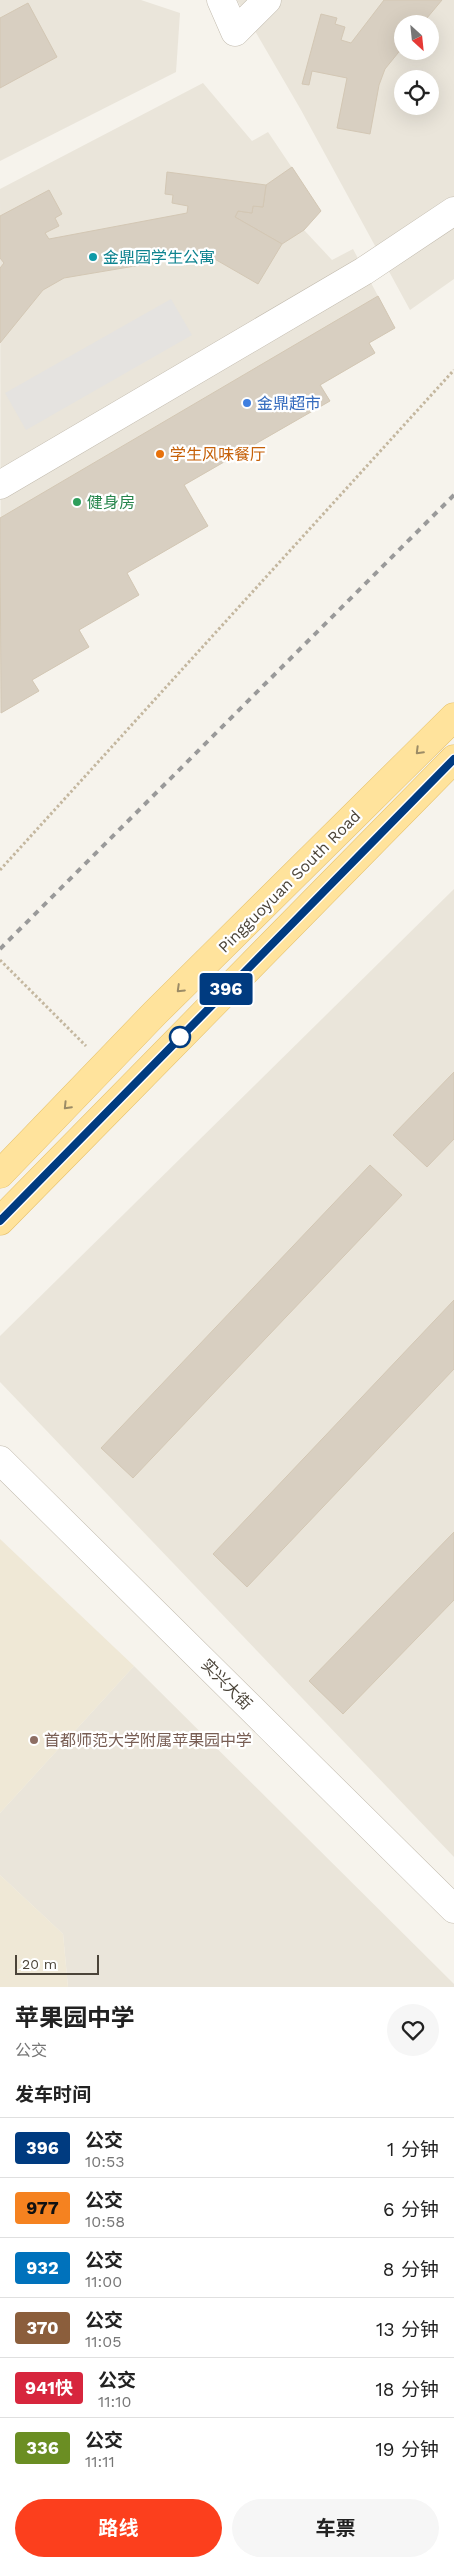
<!DOCTYPE html>
<html lang="zh">
<meta charset="utf-8">
<style>
body{margin:0;font-family:"Work Sans","Noto Sans SC",sans-serif;background:#f6f6f6;color:#222;height:100vh;display:flex;flex-direction:column;font-size:19px;white-space:nowrap}
*{box-sizing:border-box;margin:0}
p{font-size:16px;color:#767676}
.icon{flex:none;width:28px;height:28px;fill:none;stroke:currentColor;stroke-width:2;stroke-linecap:round;stroke-linejoin:round}
.map{position:relative;height:1987px;overflow:hidden}
.sheet{display:flex;flex-direction:column;background:#fff;flex:1}
.sheet>*{flex:none}
.badge{padding:0 10px;border-radius:4px;font-size:18px;line-height:32px}
.needle{width:32px;rotate:153deg}
.controls{position:absolute;left:394px;top:15px;display:grid;gap:10px}
.controls a{display:grid;place-items:center;width:45px;height:45px;border-radius:50%;background:#fff;box-shadow:0 5px 20px #0002;font-size:25px}
.scale{position:absolute;left:15px;bottom:12px;width:84px;box-sizing:border-box;padding-left:5px;border:2px solid #4b4439;border-top:0;font-size:14px;line-height:18px;white-space:nowrap;color:#4b4439;-webkit-text-stroke:4px #fff;paint-order:stroke}
.map>.badge{position:absolute;translate:-50% -50%;box-shadow:0 0 0 2px #fff}
h2{padding:0 15px;font-size:19px;line-height:45px}
.round{display:grid;place-items:center;flex:none;width:52px;height:52px;border-radius:26px;background:#f6f6f6}
.head{display:flex;align-items:center;justify-content:space-between;height:85px;padding:0 15px}
h1{font-size:24px;font-weight:700;line-height:38px}
.action{display:flex;gap:10px;margin-top:auto;padding:10px 15px}
.action a{flex:1;height:58px;border-radius:30px;background:#fc3f1d;color:#fff;font-size:20px;font-weight:700;line-height:58px;text-align:center}
.action a+a{background:#f6f6f6;color:#222}
ul{padding:0;list-style:none}
li{display:flex;align-items:center;gap:15px;height:60px;padding:0 15px;border-top:1px solid #e0e0e0}
li div{flex:1}
li b{display:block;font-size:19px}
li em{font-style:normal}
li .badge{min-width:55px;font-weight:700;text-align:center}
.map>svg:first-child{display:block}
.residential{fill:#eae5da;fill-rule:evenodd}
.education{fill:#efe8d6}
.parking{fill:#e5e3e0}
.building{fill:#d8cfc1;stroke:#d3c7b4}
.lines{fill:none;stroke-linecap:round;stroke-linejoin:round}
.minor-casing{stroke:#c2bbae;stroke-width:29}
.major-casing{stroke:#e6c16a;stroke-width:29}
.path{stroke:#c4b79f;stroke-width:3;stroke-dasharray:2.5 2.5;stroke-linecap:butt}
.minor{stroke:#fff;stroke-width:28}
.major{stroke:#ffe39c;stroke-width:28}
.rail{stroke:#9a9a9a;stroke-width:4;stroke-dasharray:6 6;stroke-linecap:butt}
.oneway{stroke:#9c8c66}
.line-casing{stroke:#fff;stroke-width:11}
.line{stroke:#003b80;stroke-width:8}
.culture-dot{fill:#0f9aa8;stroke:#fff;stroke-width:2}
.shop-dot{fill:#3f7fe0;stroke:#fff;stroke-width:2}
.food-dot{fill:#e8710a;stroke:#fff;stroke-width:2}
.leisure-dot{fill:#2e9e5b;stroke:#fff;stroke-width:2}
.stop-dot{fill:#fff;stroke:#003b80;stroke-width:2.5}
.education-dot{fill:#8d6e63;stroke:#fff;stroke-width:2}
.labels{text-anchor:middle;stroke-width:4.5;stroke-linejoin:round;paint-order:stroke}
.culture-label{font-size:16px;fill:#0d838f;stroke:#fff;text-anchor:start}
.shop-label{font-size:16px;fill:#366cbe;stroke:#fff;text-anchor:start}
.food-label{font-size:16px;fill:#c56008;stroke:#fff;text-anchor:start}
.leisure-label{font-size:16px;fill:#27864d;stroke:#fff;text-anchor:start}
.street-label{font-size:16px;fill:#4b4439;stroke:#fff}
.education-label{font-size:16px;fill:#785e54;stroke:#fff;text-anchor:start}
</style>
<div class="map">
<svg width="454" height="1987" viewBox="0 0 454 1987">
<rect width="100%" height="100%" fill="#f6f3ec"/>
<g class="residential">
<polygon points="0,0 141,0 180,13 176,72 0,161"/>
<path d="M 237,0 L 454,0 L 454,279 L 410,310 L 301,110 ZM 402,24 L 430,24 L 430,51 L 402,51 ZM 402,79 L 430,79 L 430,106 L 402,106 Z"/>
<polygon points="203,83 252,141 268,132 321,211 304,230 332,260 353,249 395,328 369,343 375,353 321,385 330,401 185,485 208,526 127,573 139,595 79,629 89,647 32,680 39,691 1,713 0,189"/>
<polygon points="454,889 454,1857 0,1382 0,1336"/>
<polygon points="134,1666 454,1984 454,1987 68,1987 63,1934 0,1875 0,1813"/>
</g>
<g class="education">
<polygon points="0,1539 134,1666 0,1813"/>
<polygon points="0,1875 63,1934 68,1987 0,1987"/>
</g>
<polygon class="parking" points="171,299 192,335 26,430 5,393"/>
<g class="building">
<polygon points="384,0 442,0 422,24 402,24 402,48 385,69 379,85 370,134 337,128 347,78 312,71 309,85 302,84 321,14 337,18 335,24 345,27 341,40 351,43"/>
<polygon points="28,3 57,57 0,88 0,18"/>
<polygon points="292,167 321,211 304,230 282,244 235,217 238,211 252,213 253,206 263,207 266,185"/>
<polygon points="167,172 266,185 263,207 253,206 252,213 238,211 235,217 282,244 258,284 206,254 64,278 43,290 0,343 0,268 4,263 0,258 0,216 49,190 62,214 55,218 59,226 45,233 49,239 187,213 188,206 172,203 173,195 165,194"/>
<polygon points="378,296 395,328 369,343 375,353 320,385 330,401 184,485 208,526 127,573 139,595 79,630 89,647 32,680 39,691 1,713 0,518"/>
<polygon points="454,1072 454,1139 427,1167 393,1135"/>
<polygon points="370,1165 402,1195 133,1478 101,1448"/>
<polygon points="454,1300 454,1369 247,1587 213,1554"/>
<polygon points="454,1532 454,1600 343,1714 309,1681"/>
</g>
<g class="lines">
<g class="minor-casing">
<g id="minor">
<polyline points="221,0 235,32 267,0"/>
<polyline points="0,485 364,271 454,211"/>
<polyline points="0,1460 454,1909"/>
</g>
</g>
<g class="major-casing">
<g id="major">
<polyline points="0,1174 155,1013 454,717"/>
<polyline points="0,1221 454,759"/>
</g>
</g>
<g class="path">
<polyline points="0,870 454,370"/>
<polyline points="0,960 86,1046"/>
</g>
<use href="#minor" class="minor"/>
<use href="#major" class="major"/>
<polyline class="rail" points="0,949 454,495"/>
</g>
<defs><path id="oneway-chevron" d="M-2-3.5L2.5 0L-2 3.5" fill="none" stroke-width="1.6" stroke-linecap="round" stroke-linejoin="round" transform="scale(1.25)"/></defs>
<g class="oneway">
<use href="#oneway-chevron" transform="translate(419 751) rotate(135)"/>
<use href="#oneway-chevron" transform="translate(180 989) rotate(136)"/>
<use href="#oneway-chevron" transform="translate(67 1106) rotate(134)"/>
</g>
<g class="lines">
<g class="line-casing">
<polyline id="line" points="0,1221 454,759"/>
</g>
<use href="#line" class="line"/>
</g>
<circle class="culture-dot" cx="93" cy="257" r="5"/>
<circle class="shop-dot" cx="247" cy="403" r="5"/>
<circle class="food-dot" cx="160" cy="454" r="5"/>
<circle class="leisure-dot" cx="77" cy="502" r="5"/>
<circle class="stop-dot" cx="180" cy="1037" r="10"/>
<circle class="education-dot" cx="34" cy="1740" r="5"/>
<g class="labels">
<g class="culture-label">
<text x="103" y="263">金鼎园学生公寓</text>
</g>
<g class="shop-label">
<text x="257" y="409">金鼎超市</text>
</g>
<g class="food-label">
<text x="170" y="460">学生风味餐厅</text>
</g>
<g class="leisure-label">
<text x="87" y="508">健身房</text>
</g>
<g class="street-label">
<text transform="translate(289 881) rotate(-45)" y="6">Pingguoyuan South Road</text>
<text transform="translate(227 1684) rotate(45)" y="6">实兴大街</text>
</g>
<g class="education-label">
<text x="44" y="1746">首都师范大学附属苹果园中学</text>
</g>
</g>
</svg>
<div class="controls">
<a><svg class="needle" viewBox="-14 -14 28 28"><path d="M0-13l5 13h-10z" fill="#e53935"/><path d="M0 13l5-13h-10z" fill="#767676"/></svg></a>
<a><svg class="icon" aria-label="locate" viewBox="0 0 24 24"><circle cx="12" cy="12" r="6"/><path d="M12 2v4M12 18v4M2 12h4M18 12h4"/></svg></a>
</div>
<div class="scale">20 m</div>
<b class="badge" style="left:226px;top:989px;background:#003b80;color:#fff">396</b>
</div>
<section class="sheet">
<div class="head"><div><h1>苹果园中学</h1><p>公交</p></div><a class="round"><svg class="icon" aria-label="heart" viewBox="0 0 24 24"><path d="M12 20l-8-8c-3-5 5-10 8-4 3-6 11-1 8 4z"/></svg></a></div>
<h2>发车时间</h2>
<ul>
<li><span class="badge" style="background:#003b80;color:#fff">396</span><div><b>公交</b><p>10:53</p></div><em>1 分钟</em></li>
<li><span class="badge" style="background:#f58220;color:#111">977</span><div><b>公交</b><p>10:58</p></div><em>6 分钟</em></li>
<li><span class="badge" style="background:#0072bc;color:#fff">932</span><div><b>公交</b><p>11:00</p></div><em>8 分钟</em></li>
<li><span class="badge" style="background:#8b5e3c;color:#fff">370</span><div><b>公交</b><p>11:05</p></div><em>13 分钟</em></li>
<li><span class="badge" style="background:#d7263d;color:#fff">941快</span><div><b>公交</b><p>11:10</p></div><em>18 分钟</em></li>
<li><span class="badge" style="background:#6b8e23;color:#fff">336</span><div><b>公交</b><p>11:11</p></div><em>19 分钟</em></li>
</ul>
<div class="action"><a>路线</a><a>车票</a></div>
</section>
